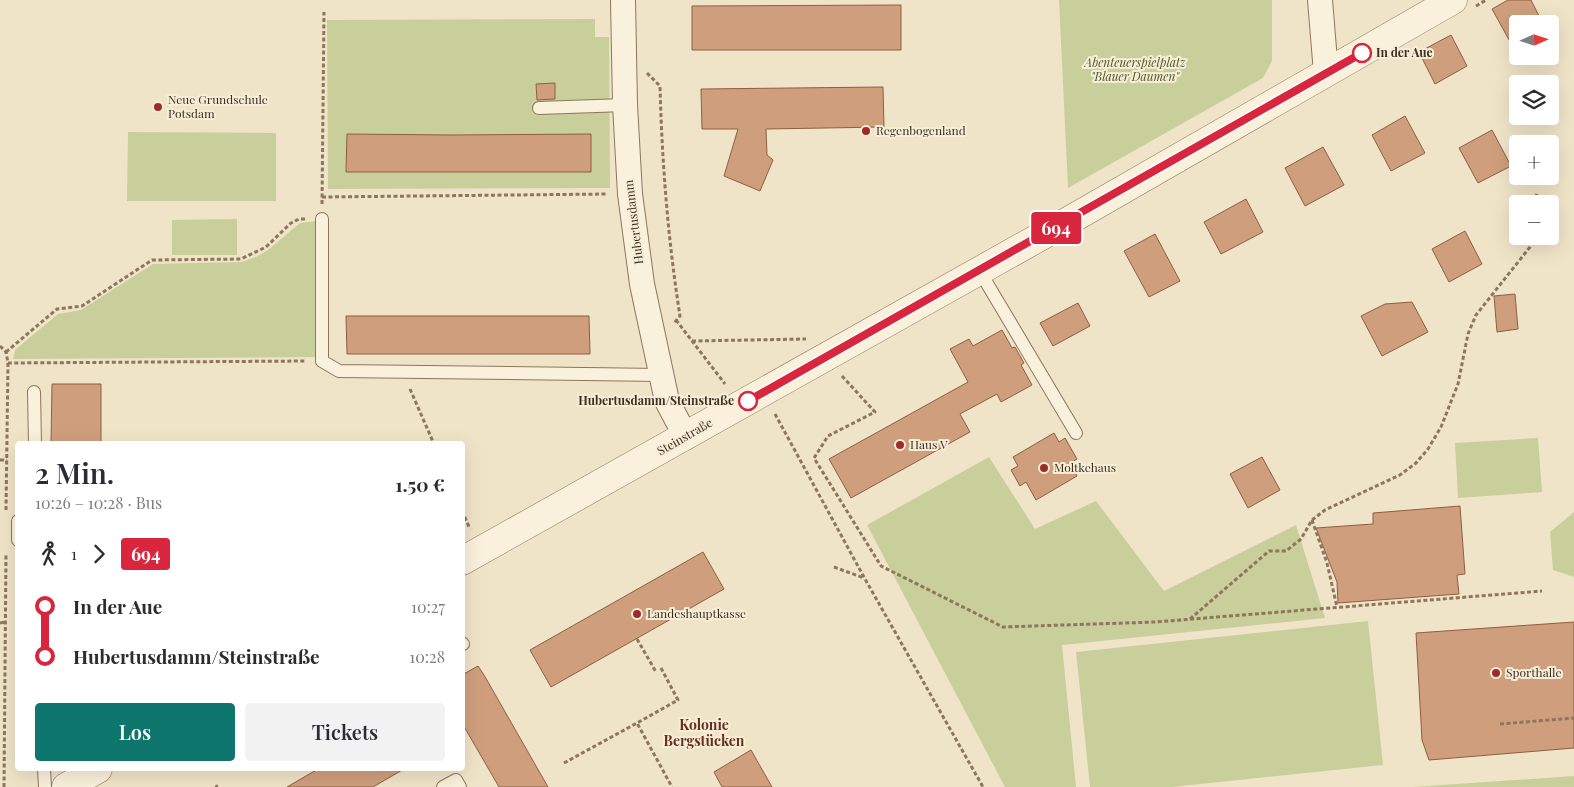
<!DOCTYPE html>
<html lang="de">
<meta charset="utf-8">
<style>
body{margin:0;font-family:"Playfair Display",serif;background:#f2f2f3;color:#2b2b33;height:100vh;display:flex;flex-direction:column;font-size:19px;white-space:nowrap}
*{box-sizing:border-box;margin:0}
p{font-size:16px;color:#7c7c81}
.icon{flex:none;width:28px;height:28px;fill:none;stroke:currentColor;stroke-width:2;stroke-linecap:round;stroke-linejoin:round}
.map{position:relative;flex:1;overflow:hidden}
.panel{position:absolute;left:15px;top:441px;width:450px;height:330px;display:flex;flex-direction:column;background:#fff;border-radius:5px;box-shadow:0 5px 20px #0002}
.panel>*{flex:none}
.badge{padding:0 10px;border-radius:4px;font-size:18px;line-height:32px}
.needle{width:32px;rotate:87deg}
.buttons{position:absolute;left:1509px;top:15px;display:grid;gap:10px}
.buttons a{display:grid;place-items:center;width:50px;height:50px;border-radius:5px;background:#fff;box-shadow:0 5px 20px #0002;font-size:25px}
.map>.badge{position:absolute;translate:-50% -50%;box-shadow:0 0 0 2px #fff}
.legs{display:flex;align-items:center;gap:8px;height:55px;padding:0 20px;font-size:16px}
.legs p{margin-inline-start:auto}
.overview{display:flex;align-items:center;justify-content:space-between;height:85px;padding:0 20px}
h1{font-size:28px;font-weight:600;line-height:38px}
.primary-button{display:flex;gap:10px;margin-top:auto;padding:10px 20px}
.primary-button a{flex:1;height:58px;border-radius:5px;background:#0f766e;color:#fff;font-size:20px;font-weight:600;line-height:58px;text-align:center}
.primary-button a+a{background:#f2f2f3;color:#2b2b33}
ul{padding:0 20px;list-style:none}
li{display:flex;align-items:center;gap:18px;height:50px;font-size:19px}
li i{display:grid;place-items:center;width:8px;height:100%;margin:0 6px;background:currentColor}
li i::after{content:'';width:12px;height:12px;margin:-6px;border:4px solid;border-radius:50%;background:#fff}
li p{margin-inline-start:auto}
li:first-child i{background:linear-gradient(#0000 50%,currentColor 0)}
li:last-child i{background:linear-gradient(currentColor 50%,#0000 0)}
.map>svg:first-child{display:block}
.green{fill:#c9cf9b}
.building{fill:#cf9f7d;stroke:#8d5f41}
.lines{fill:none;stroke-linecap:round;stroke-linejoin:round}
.service-casing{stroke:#8d765c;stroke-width:14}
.minor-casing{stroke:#8d765c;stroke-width:26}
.tertiary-casing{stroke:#8d765c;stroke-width:29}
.path{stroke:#8d765c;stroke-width:3;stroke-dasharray:4 2.5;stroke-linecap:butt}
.service{stroke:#faf1dc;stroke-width:12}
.minor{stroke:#faf1dc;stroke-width:24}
.tertiary{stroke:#faf1dc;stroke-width:28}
.line-1-casing{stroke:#fff;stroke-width:11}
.line-1{stroke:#d7263d;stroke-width:8}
.stop-1-dot{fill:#fff;stroke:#d7263d;stroke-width:2.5}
.poi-dot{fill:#9e2a2b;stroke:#f7eed8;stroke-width:2}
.labels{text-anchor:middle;stroke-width:4;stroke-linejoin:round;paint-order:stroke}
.stop-label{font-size:12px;font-weight:bold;fill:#3d2e20;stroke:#f7eed8;text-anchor:start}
.park-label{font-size:12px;font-style:italic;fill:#4d5a26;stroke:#f7eed8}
.poi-label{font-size:12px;fill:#3d2e20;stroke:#f7eed8;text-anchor:start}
.street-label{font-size:12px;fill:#3d2e20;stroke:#f7eed8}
.neighbourhood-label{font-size:14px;font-weight:bold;fill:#6b2e1e;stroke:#f7eed8}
</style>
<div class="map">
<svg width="1574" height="787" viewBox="0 0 1574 787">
<rect width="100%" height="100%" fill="#f0e4c8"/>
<g class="green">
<polygon points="1059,0 1272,0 1272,61 1263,78 1068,188"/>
<polygon points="595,19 595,37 609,37 610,188 328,189 327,20"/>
<polygon points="128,132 276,133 276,201 127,201"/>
<polygon points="237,219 237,255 172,255 172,220"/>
<polygon points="317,221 317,357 13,359 15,350 58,314 81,310 153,264 241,262 256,257 268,250 300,223"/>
<polygon points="1538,438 1542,492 1458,498 1455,443"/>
<polygon points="989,457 1035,529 1096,501 1164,591 1296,525 1325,618 1062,645 1076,787 1005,787 867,525"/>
<polygon points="1574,512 1574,577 1553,570 1550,532"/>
<polygon points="1368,621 1383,765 1172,787 1090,787 1076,652"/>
<polygon points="1574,776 1574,787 1413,787"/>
</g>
<g class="building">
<polygon points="1508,0 1531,0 1543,24 1518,24 1518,56 1492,9"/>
<polygon points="901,5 901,50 692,50 692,6"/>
<polygon points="1451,35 1467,66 1435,84 1419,52"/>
<polygon points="555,83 555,99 537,100 536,84"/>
<polygon points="883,87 884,127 766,129 767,155 773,160 760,191 724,176 738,129 702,129 701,89"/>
<polygon points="1405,116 1425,153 1391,171 1372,135"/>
<polygon points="1492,130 1511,166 1478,183 1459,148"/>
<polygon points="347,134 451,135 591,134 591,172 346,172"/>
<polygon points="1323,147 1344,185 1305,206 1285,168"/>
<polygon points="1246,199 1263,232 1221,254 1204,222"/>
<polygon points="1465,231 1482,264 1449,282 1432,249"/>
<polygon points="1155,234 1180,281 1149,297 1124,251"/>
<polygon points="1515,294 1518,329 1497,332 1494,296"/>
<polygon points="1412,302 1428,332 1382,356 1361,316 1385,304"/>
<polygon points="1078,303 1090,326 1053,346 1040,323"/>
<polygon points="346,316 589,316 590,354 347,354"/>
<polygon points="1002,330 1012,348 1015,347 1024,363 1021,365 1032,385 1001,402 997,394 960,414 970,432 851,498 829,459 968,382 950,349 969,339 973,346"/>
<polygon points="52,384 101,384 101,444 51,444"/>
<polygon points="1054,433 1059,442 1065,438 1077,459 1070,463 1077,476 1036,500 1026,482 1020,486 1011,470 1018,466 1013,457"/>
<polygon points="1262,457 1280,490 1248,508 1230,474"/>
<polygon points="1460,506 1465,574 1457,575 1459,594 1338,603 1337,582 1316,528 1373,524 1373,513"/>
<polygon points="703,552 724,589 551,687 530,650"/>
<polygon points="1574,622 1574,748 1429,760 1422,740 1416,633"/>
<polygon points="478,666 484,675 548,787 499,787 462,723 462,675"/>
<polygon points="751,750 772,787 722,787 714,772"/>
<polygon points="318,769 404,769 373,787 287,787"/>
</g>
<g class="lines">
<g class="service-casing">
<g id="service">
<polyline points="539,108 625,105"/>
<polyline points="322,219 322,361 339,371 661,375"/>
<polyline points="979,270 1076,433"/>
<polyline points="34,392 35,444"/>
<polyline points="18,521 18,540"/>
<polyline points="462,643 463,644"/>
<polyline points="44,769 45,787"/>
<polyline points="443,787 456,780 460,787"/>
</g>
</g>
<g class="minor-casing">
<g id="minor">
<polyline points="623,0 625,105 630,194 642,284 667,401 686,437"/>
<polyline points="1320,0 1326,73"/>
</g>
</g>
<g class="tertiary-casing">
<g id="tertiary">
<polyline points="462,561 1070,220 1453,0"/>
<polyline points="66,787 98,769"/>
</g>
</g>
<g class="path">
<polyline points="1476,6 1486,0"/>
<path d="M 647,73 L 660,86 C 662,163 668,240 680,316 L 674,323"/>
<polyline points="322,197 607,194"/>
<polyline points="322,204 324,12"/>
<polyline points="1534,204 1537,193"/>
<polyline points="676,320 725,384"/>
<polyline points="692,341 806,339"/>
<polyline points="0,346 6,352 8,363 306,361"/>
<polyline points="6,352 57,309 82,306 152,260 241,259 266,247 291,223 299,219 306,219"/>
<polyline points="842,376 875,412 828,436 814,458 881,566 1003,627 1155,622 1542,591"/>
<polyline points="410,389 434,444"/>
<polyline points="775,414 865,579 983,787"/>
<polyline points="0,460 7,460"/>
<polyline points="6,510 8,363"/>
<polyline points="462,511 470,529"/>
<polyline points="1312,520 1327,563 1337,607"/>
<polyline points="834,567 864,578"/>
<polyline points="1190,619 1269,551 1286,551 1301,539 1312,520 1325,510 1400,475 1416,463 1428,449 1441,427 1458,384 1468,334 1476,315 1530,247 1533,236"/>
<polyline points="0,623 5,622"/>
<polyline points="637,639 656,672"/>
<polyline points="661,668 678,700 637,723 672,787"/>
<polyline points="1500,724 1574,718"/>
<polyline points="564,763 637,723"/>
<polyline points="216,785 217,787"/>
<polyline points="4,787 6,553"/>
</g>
<use href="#service" class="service"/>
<use href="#minor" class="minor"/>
<use href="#tertiary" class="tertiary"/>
</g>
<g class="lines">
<g class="line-1-casing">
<polyline id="line-1" points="748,401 1362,53"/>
</g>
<use href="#line-1" class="line-1"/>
</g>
<g class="stop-1-dot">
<circle cx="1362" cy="53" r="9"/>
<circle cx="748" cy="401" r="9"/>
</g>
<g class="poi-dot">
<circle cx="158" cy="107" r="5"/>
<circle cx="866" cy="131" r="5"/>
<circle cx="900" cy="445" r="5"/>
<circle cx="1044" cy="468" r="5"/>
<circle cx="637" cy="614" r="5"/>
<circle cx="1496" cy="673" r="5"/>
</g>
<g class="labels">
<g class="stop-label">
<text x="1376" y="57">In der Aue</text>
<text x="734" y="405" text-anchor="end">Hubertusdamm/Steinstraße</text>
</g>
<g class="park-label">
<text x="1135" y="67">Abenteuerspielplatz<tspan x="1135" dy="14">"Blauer Daumen"</tspan></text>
</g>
<g class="poi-label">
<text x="168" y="104">Neue Grundschule<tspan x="168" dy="14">Potsdam</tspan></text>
<text x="876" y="135">Regenbogenland</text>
<text x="910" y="449">Haus V</text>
<text x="1054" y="472">Moltkehaus</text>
<text x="647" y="618">Landeshauptkasse</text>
<text x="1506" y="677">Sporthalle</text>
</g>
<g class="street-label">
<text transform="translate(634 222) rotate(-97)" y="4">Hubertusdamm</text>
<text transform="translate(685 437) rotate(-30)" y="4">Steinstraße</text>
</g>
<g class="neighbourhood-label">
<text x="704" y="730">Kolonie<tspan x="704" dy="16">Bergstücken</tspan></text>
</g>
</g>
</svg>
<div class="buttons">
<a><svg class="needle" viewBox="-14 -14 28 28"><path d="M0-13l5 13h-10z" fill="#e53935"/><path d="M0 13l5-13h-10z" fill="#7c7c81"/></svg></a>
<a><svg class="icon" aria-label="layers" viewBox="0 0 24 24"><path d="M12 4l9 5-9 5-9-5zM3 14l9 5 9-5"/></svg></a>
<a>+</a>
<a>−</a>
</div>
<b class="badge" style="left:1056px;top:228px;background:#d7263d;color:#fff">694</b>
<section class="panel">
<div class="overview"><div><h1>2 Min.</h1><p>10:26 – 10:28 · Bus</p></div><b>1.50 €</b></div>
<div class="legs"><svg class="icon" aria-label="walk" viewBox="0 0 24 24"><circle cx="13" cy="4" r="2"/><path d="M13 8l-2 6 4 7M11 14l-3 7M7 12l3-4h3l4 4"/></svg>1<svg class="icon" aria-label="forward" viewBox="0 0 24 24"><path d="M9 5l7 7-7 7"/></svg><b class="badge" style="background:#d7263d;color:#fff">694</b></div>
<ul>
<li><i style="color:#d7263d"></i><b>In der Aue</b><p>10:27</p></li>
<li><i style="color:#d7263d"></i><b>Hubertusdamm/Steinstraße</b><p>10:28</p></li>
</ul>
<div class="primary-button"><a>Los</a><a>Tickets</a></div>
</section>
</div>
